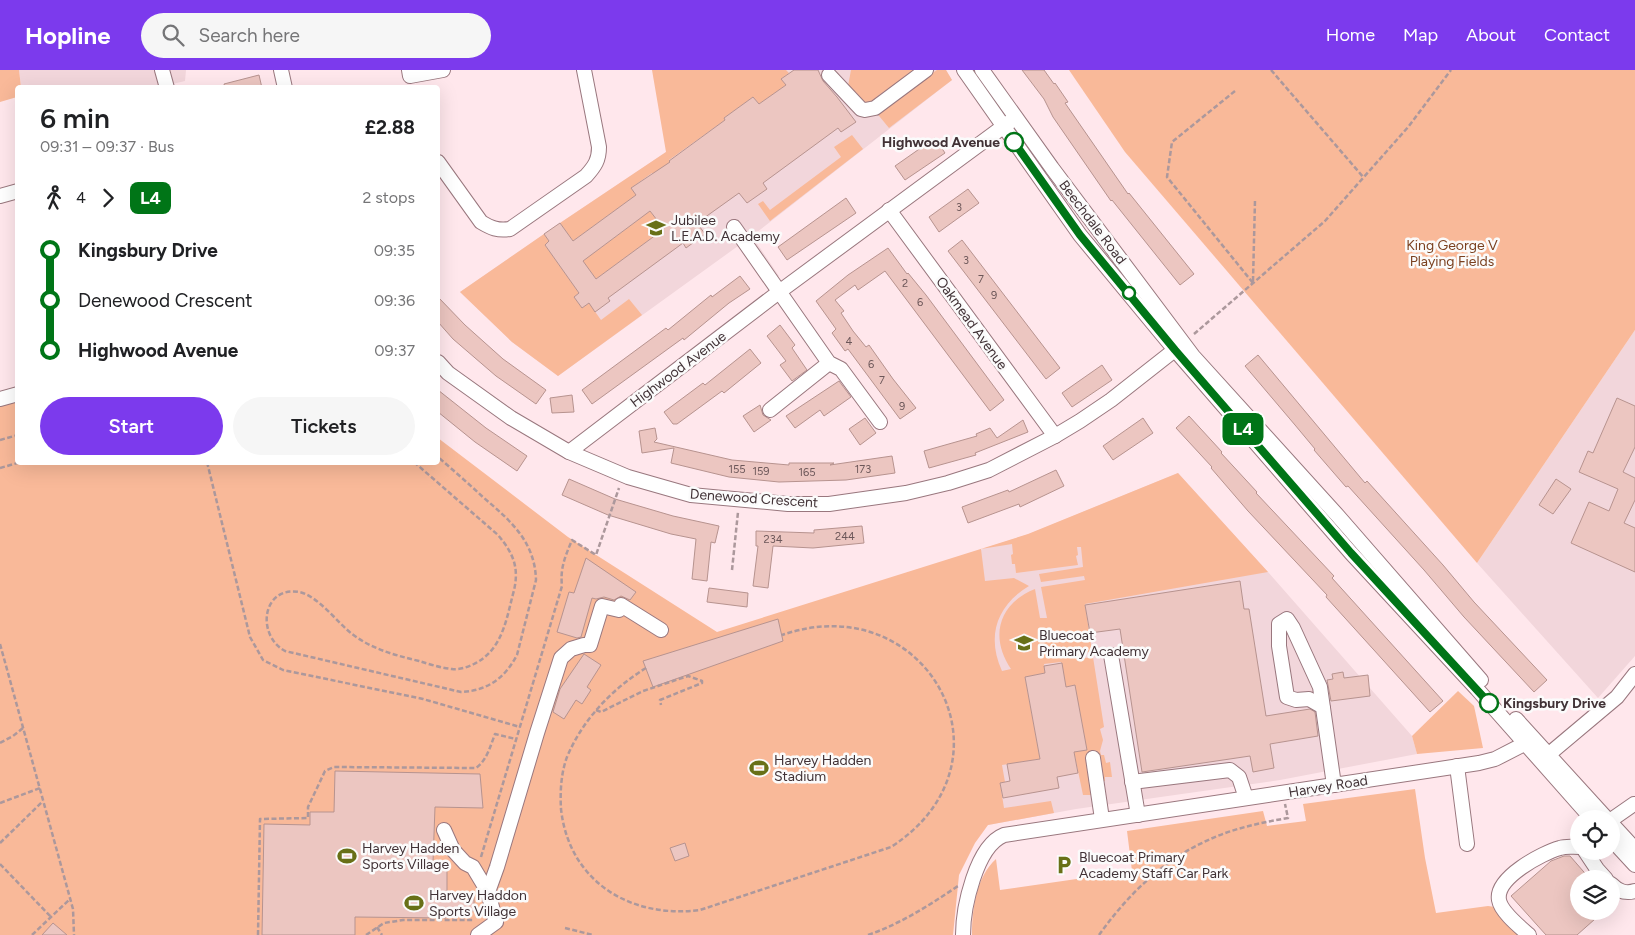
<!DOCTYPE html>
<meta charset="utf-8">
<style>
body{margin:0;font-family:Figtree,sans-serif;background:#f6f6f6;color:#202124;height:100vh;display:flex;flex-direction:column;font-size:19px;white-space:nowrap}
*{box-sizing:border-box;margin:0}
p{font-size:16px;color:#757577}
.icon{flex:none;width:28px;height:28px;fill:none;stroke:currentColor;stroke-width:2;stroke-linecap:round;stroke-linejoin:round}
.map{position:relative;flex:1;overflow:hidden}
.sheet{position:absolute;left:15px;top:15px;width:425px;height:380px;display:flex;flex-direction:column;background:#fff;border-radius:5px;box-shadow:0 5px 20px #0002}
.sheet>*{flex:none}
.badge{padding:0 10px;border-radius:8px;font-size:18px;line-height:32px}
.buttons{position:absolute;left:1570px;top:740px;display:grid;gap:10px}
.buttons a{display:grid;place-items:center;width:50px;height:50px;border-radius:50%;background:#fff;box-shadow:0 5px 20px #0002;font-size:25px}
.map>.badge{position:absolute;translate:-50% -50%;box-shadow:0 0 0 2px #fff}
.legs{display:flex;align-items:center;gap:8px;height:55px;padding:0 25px;font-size:16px}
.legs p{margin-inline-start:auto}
.headline{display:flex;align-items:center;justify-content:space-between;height:85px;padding:0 25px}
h1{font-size:28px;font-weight:600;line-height:38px}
.button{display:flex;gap:10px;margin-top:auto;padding:10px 25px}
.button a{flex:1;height:58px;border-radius:30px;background:#7c3aed;color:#fff;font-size:20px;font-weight:600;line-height:58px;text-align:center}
.button a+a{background:#f6f6f6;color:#202124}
ul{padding:0 25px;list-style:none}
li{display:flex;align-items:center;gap:18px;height:50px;font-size:19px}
li i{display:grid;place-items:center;width:8px;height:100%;margin:0 6px;background:currentColor}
li i::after{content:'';width:12px;height:12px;margin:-6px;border:4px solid;border-radius:50%;background:#fff}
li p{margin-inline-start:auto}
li:first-child i{background:linear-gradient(#0000 50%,currentColor 0)}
li:last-child i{background:linear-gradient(currentColor 50%,#0000 0)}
header{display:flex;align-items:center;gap:30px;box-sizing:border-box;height:70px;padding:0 25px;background:#7c3aed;color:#fff}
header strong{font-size:24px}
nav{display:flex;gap:28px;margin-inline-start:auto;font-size:18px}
.search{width:350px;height:45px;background:#f6f6f6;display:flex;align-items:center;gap:12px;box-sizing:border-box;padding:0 18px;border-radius:28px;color:#757577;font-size:19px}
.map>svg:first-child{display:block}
.built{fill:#f2d6db}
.green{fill:#f9b999;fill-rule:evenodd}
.building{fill:#ecc6c1;stroke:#b7938f;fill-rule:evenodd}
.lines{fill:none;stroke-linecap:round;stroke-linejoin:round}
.minor-casing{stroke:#99777e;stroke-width:16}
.path{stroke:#ac989c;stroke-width:2.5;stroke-dasharray:5 2.5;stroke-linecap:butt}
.minor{stroke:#fff;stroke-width:14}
.line-1-casing{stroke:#fff;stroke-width:11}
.line-1{stroke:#007517;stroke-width:8}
.stop-1-dot{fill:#fff;stroke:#007517;stroke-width:2.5}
.labels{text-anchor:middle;stroke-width:5;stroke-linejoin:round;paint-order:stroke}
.number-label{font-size:11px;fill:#6c5759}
.stop-label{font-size:14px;font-weight:bold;fill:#413236;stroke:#fbfbfb;text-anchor:end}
.poi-label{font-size:14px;fill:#413236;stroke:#fbfbfb;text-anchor:start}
.street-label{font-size:14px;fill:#413236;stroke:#fbfbfb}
.park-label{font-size:14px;fill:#7b4120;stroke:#fbfbfb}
</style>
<header>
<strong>Hopline</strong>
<div class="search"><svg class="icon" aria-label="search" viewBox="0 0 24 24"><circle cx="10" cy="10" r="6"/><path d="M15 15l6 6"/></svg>Search here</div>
<nav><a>Home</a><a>Map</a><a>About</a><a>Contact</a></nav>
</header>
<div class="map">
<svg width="1635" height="865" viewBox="0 0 1635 865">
<rect width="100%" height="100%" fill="#ffe7ec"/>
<g class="built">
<polygon points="19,0 186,0 185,11 160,17 77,18 21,17"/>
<polygon points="777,0 946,0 952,10 752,166 779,206 766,216 738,176 558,306 512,272 460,222 560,153 666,82"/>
<polygon points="1635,260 1635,586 1598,628 1477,493"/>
<polygon points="1178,403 1268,502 1412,666 1417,684 1280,710 1076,739 988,755 942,492 1029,464"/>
</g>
<g class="green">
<polygon points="0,0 19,0 21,17 18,18 17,27 0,32"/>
<polygon points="652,0 786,0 789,3 781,9 786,15 759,34 753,27 724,48 725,50 669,90 670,92 657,110 652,103 631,118 636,125 573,171 560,153 666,82"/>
<polygon points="851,0 917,0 879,25 872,33 860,31 848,16"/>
<polygon points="937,0 946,0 952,10 889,58 875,41"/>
<polygon points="1069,0 1635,0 1635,260 1477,493 1125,82"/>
<polygon points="852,65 863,79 770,151 758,134 763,131 770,140 841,87 834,77"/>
<polygon points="643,131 664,159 596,209 574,179 595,182 642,147"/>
<polygon points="544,164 549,171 545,175 579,223 574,227 582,238 589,233 601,250 629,229 642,245 558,306 512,272 460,222"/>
<path d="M 17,329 L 18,392 L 438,392 L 438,368 L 568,467 L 717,562 L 1028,464 L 1178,403 L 1268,502 L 1085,534 L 1092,581 L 1082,584 L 1084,588 L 1093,587 L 1104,657 L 1100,659 L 1103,670 L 1100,681 L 1101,685 L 1104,685 L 1106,693 L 1110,692 L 1112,707 L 1105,707 L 1105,711 L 1092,713 L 1094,725 L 1083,725 L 1074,682 L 1086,680 L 1074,615 L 1066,617 L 1061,592 L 1044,594 L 1045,603 L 1025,607 L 1040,689 L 1002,695 L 1005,712 L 1000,713 L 1004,738 L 1051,731 L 1054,743 L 988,755 L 975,773 L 959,805 L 953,865 L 0,865 L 0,333 ZM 1012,474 L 1013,484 L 1011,485 L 1012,494 L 1015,494 L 1016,503 L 1078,495 L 1076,486 L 1078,485 L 1077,477 L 1081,477 L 1083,497 L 1039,504 L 1041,512 L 1084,506 L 1085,510 L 1041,517 L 1047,548 L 1040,548 L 1035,519 C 999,533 989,567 1011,599 L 1002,601 C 986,566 997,535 1029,516 L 1014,508 L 985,511 L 981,479 Z"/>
<polygon points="1458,621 1474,636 1483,678 1417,684 1412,666"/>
<path d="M 1415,719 L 1425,788 L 1436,843 L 1488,836 L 1495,837 L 1523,865 L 972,865 C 972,840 976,807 996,789 L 1000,820 L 1132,801 L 1127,761 L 1263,741 L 1267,756 L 1306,751 L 1303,734 Z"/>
</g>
<g class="building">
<path d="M 794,0 L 818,0 L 823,11 L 837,27 L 856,52 L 841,62 L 838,58 L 763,113 L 767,119 L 747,133 L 739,123 L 697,153 L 705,164 L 686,178 L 683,173 L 608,228 L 610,231 L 595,242 L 589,233 L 582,238 L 574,227 L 579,223 L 545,175 L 549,171 L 544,164 L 560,153 L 573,171 L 636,125 L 631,118 L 670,92 L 669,91 L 725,50 L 724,48 L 753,27 L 759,34 L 786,15 L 781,9 ZM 650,141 L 664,159 L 596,209 L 583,191 Z"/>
<polygon points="1022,0 1044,0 1054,14 1055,13 1068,32 1065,33 1128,124 1129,123 1194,204 1180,215 1112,130 1111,131 1053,47 1044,29"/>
<polygon points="259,5 262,18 225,18 224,14"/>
<polygon points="935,68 945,83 905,110 895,96"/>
<polygon points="968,119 979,133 939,162 929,147"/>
<polygon points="846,128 856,143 787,190 778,177"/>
<polygon points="962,170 1060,298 1046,309 948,181"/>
<polygon points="888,178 907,204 908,203 926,225 1004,330 990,341 885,201 858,220 855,215 835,230 844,241 841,243 853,261 866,277 869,275 893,309 916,338 900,349 848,279 845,281 832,263 836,259 816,231 848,205"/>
<polygon points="740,206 750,219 729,233 684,270 683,268 592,334 582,320 666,258 668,260 711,225 712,227"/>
<polygon points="438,227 465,255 503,289 546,320 536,334 496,306 453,269 438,252"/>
<polygon points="780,255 795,275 792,278 807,300 792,311 780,295 786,291 767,266"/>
<polygon points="750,279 761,293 724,323 722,321 677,354 673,354 664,342 703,313 705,315"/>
<polygon points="1258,285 1365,413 1367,411 1443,495 1474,532 1547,610 1534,622 1464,547 1424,500 1348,416 1346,417 1314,380 1315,379 1295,355 1245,296"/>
<polygon points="1102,295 1112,310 1072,337 1062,323"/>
<polygon points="839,311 851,327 824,346 820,340 795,358 786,346"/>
<polygon points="438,320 486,358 527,386 517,401 475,372 438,342"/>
<polygon points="572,325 574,342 552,343 550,328"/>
<polygon points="1617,328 1635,336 1635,377 1623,402 1635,408 1635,430 1624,453 1635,458 1635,502 1571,473 1589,432 1609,441 1618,419 1579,402 1588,381 1593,383"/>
<polygon points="760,335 763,345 771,350 754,362 743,346"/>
<polygon points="1189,346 1222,382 1221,383 1257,422 1256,423 1334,506 1332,508 1443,631 1430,642 1326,527 1327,525 1248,441 1211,398 1212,397 1176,358"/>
<polygon points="865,348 876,363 860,375 849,359"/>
<polygon points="1143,348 1153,363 1113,390 1103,376"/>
<polygon points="1023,350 1028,362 975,383 976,385 929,398 924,381 977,366 976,364 990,358 997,368"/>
<polygon points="655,358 657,369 654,372 732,390 789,395 789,393 834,393 830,395 892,386 895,403 846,410 779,412 729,407 671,393 674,378 642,383 639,361"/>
<polygon points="1056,400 1064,416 1020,437 1019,434 968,453 962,437 1008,420 1009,422"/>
<polygon points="569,409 615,429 673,446 719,456 715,473 711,472 707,511 692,509 696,469 671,464 608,445 562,425"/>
<polygon points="1556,409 1571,419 1553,444 1539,435"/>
<polygon points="862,456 864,473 813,478 773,476 768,518 753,516 758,476 756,476 756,461 814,463 814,460"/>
<polygon points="586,488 636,522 630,530 621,526 614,530 604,527 596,529 592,528 581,567 577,568 557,562 569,522 574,523"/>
<polygon points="1240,511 1244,539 1249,539 1266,646 1310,639 1315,642 1318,666 1270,674 1274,698 1253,702 1250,686 1142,702 1120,559 1090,563 1085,535"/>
<polygon points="709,518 748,523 747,537 707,532"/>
<polygon points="778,549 783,571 653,617 643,591"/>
<polygon points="584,584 601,595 587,617 591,620 582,634 576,630 564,649 553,642 560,619"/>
<polygon points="1062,593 1066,617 1075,615 1087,680 1074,682 1078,703 1057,707 1059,718 1003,728 1000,713 1010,711 1007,694 1040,689 1025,607 1045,603 1044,596"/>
<polygon points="1343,602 1344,608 1368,605 1370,626 1331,631 1327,610 1333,609 1332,604"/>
<polygon points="335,701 480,704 483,738 435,737 433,792 447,792 447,825 474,825 474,841 446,841 446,848 355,847 355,865 262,865 264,754 310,755 310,742 334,742"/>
<polygon points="685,773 689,786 675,791 670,778"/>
<polygon points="1564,786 1570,786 1590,809 1579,809 1579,841 1604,841 1577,865 1546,865 1511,826 1551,791"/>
<polygon points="53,853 67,865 42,865"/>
</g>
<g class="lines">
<g class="minor-casing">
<g id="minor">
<polyline points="162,0 167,18"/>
<polyline points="281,0 285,18"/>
<polyline points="409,0 410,6 443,0"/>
<polyline points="964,0 1080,165 1175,280 1351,483 1477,619 1592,749"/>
<polyline points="982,0 1052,98 1193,286 1338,446 1481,610"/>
<polyline points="829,5 861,39 865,40 875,38 926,0"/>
<path d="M 438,92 L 481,152 C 491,158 498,161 510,159 L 586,106 C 595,96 599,90 599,77 L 584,0"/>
<polyline points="0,126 18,121"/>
<polyline points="889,140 1055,366"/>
<polyline points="734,157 829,293 841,299 880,352"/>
<polyline points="438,292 448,303 511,348 569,382 628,407 691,425 788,434 829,434 906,423 948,413 989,400 1055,366 1080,351 1111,330 1181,275"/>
<polyline points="0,329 18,324"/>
<polyline points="770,340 829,293"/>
<polyline points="569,382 779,222 1011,51"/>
<polyline points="1111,585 1138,745"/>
<polyline points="1323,637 1309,629 1296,630 1287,627 1279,576 1279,554 1287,549 1293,558 1320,617 1334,715"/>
<polyline points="1516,649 1607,749"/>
<polyline points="1093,688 1102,749"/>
<polyline points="1542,690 1617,627 1635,604"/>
<polyline points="1457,696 1467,774"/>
<polyline points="1132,712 1230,700 1239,707 1246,728"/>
<polyline points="1611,750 1634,734"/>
<polyline points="1611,753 1635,779"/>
<polyline points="444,760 453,780 465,793 473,797 488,822 496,852 478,865"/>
<polyline points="1611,769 1635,795"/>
<polyline points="1585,781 1597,799 1606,809"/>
<path d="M 1611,814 C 1618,821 1625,824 1635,821"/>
<polyline points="488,822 497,797 537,663 561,588 571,579 584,575 590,575 602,536 619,540 621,535 661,560"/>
<path d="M 963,865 C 963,838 976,776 1004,765 L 1479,693 L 1495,689 L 1532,670"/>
<path d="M 1529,865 C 1520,857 1501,842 1499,830 C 1495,808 1542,783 1560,778 C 1566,776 1572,777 1579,777"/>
</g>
</g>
<g class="path">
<polyline points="1271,0 1364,108"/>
<polyline points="1235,21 1172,72 1167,107 1253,213"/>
<polyline points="1253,211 1255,130"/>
<polyline points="1194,264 1325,151 1409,56 1451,0"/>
<polyline points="0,370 18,365"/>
<polyline points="207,392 250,567 263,590 283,600 423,629 520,657"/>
<path d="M 414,392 L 498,465 C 514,484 520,499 513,524 C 506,551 502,580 474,594 C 468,597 459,600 452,599 C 441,598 429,594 419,591 C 394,585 372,579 352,564 C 337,552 317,525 299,522 C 262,516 256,565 285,581 L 461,622 C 487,621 505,608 517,585 L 536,510 C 535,472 511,451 484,428 C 469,414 453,400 438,387"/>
<polyline points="0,398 21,392"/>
<polyline points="732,500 738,442"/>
<polyline points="0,574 73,839 74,865"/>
<path d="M 646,598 C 612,619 583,649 567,687 C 561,703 560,722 561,739 C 569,812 631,849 700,840 L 891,777 C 1024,691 926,515 782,565"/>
<polyline points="596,640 601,642 643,621 688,606 702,611 702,613 660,630 661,635"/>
<polyline points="0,673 13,666 23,658"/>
<polyline points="0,733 40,718"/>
<polyline points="0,773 43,731"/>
<path d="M 481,787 L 562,516 C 560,498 565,487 572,470 L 596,485 L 619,418"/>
<polyline points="0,794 51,847"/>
<polyline points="377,857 382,865"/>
<polyline points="565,858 593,865"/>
<polyline points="32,865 70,829"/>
<path d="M 258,865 L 260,749 L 308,748 L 308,737 L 325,701 L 334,697 L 476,698 C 487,690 490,677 495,664 L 516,669"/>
<polyline points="366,865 384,853 403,850 474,850"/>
<path d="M 868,865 C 902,853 928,836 958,816"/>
<path d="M 1099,865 C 1126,827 1161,792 1204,772 C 1230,759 1259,753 1288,748 L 1285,734"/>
</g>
<use href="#minor" class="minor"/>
</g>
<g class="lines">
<g class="line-1-casing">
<polyline id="line-1" points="1014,72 1080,165 1175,280 1351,483 1489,633"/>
</g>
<use href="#line-1" class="line-1"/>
</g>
<defs>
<g id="school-bare" transform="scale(1.5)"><path d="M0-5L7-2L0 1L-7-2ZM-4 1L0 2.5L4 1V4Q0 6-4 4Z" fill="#687017" stroke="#fbfbfb" stroke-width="2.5" paint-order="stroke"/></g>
<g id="stadium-bare" transform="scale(1.5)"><path d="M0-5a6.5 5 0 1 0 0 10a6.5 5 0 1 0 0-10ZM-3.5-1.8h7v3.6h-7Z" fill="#687017" stroke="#fbfbfb" stroke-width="2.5" paint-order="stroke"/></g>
<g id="parking-bare" transform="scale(1.5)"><path d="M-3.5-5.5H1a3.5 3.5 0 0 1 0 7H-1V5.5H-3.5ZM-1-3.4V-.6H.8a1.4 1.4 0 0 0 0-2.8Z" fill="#687017" stroke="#fbfbfb" stroke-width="2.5" paint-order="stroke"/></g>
</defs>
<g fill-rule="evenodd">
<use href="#school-bare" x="656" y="158"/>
<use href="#school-bare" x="1024" y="573"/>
<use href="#stadium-bare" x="759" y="698"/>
<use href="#stadium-bare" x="347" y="786"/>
<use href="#parking-bare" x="1064" y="795"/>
<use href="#stadium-bare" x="414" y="833"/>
</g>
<g class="stop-1-dot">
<circle cx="1014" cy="72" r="9"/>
<circle cx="1129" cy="223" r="6"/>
<circle cx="1489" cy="633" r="9"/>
</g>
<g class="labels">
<g class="number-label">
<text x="959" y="141">3</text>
<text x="966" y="194">3</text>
<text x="981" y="213">7</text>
<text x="905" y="217">2</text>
<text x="994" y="229">9</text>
<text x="920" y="236">6</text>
<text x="849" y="275">4</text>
<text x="871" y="298">6</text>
<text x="882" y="314">7</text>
<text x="902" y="340">9</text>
<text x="737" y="403">155</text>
<text x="863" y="403">173</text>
<text x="761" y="405">159</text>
<text x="807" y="406">165</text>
<text x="845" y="470">244</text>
<text x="773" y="473">234</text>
</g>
<g class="stop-label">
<text x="1000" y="77">Highwood Avenue</text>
<text x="1503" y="638" text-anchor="start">Kingsbury Drive</text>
</g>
<g class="poi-label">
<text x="671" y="155">Jubilee<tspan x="671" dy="16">L.E.A.D. Academy</tspan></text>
<text x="1039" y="570">Bluecoat<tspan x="1039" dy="16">Primary Academy</tspan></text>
<text x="774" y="695">Harvey Hadden<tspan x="774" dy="16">Stadium</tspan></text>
<text x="362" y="783">Harvey Hadden<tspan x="362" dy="16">Sports Village</tspan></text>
<text x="1079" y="792">Bluecoat Primary<tspan x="1079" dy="16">Academy Staff Car Park</tspan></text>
<text x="429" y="830">Harvey Haddon<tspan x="429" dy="16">Sports Village</tspan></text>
</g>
<g class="street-label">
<text transform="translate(1093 152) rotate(53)" y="5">Beechdale Road</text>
<text transform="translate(972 253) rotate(54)" y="5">Oakmead Avenue</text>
<text transform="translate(678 299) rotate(-37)" y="5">Highwood Avenue</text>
<text transform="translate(754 428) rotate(4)" y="5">Denewood Crescent</text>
<text transform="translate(1328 716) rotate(-9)" y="5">Harvey Road</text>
</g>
<g class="park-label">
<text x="1452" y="180">King George V<tspan x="1452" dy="16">Playing Fields</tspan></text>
</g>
</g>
</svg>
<div class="buttons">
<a><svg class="icon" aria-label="locate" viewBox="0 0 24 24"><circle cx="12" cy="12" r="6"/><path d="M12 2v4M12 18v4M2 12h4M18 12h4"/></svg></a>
<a><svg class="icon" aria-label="layers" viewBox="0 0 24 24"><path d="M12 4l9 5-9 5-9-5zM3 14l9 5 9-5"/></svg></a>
</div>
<b class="badge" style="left:1243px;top:359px;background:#007517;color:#fff">L4</b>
<section class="sheet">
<div class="headline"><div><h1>6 min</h1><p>09:31 – 09:37 · Bus</p></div><b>£2.88</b></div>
<div class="legs"><svg class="icon" aria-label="walk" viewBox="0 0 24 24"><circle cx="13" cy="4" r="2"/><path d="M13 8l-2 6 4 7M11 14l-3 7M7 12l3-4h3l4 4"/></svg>4<svg class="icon" aria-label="forward" viewBox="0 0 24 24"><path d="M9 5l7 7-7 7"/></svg><b class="badge" style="background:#007517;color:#fff">L4</b><p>2 stops</p></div>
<ul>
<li><i style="color:#007517"></i><b>Kingsbury Drive</b><p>09:35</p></li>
<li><i style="color:#007517"></i><span>Denewood Crescent</span><p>09:36</p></li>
<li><i style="color:#007517"></i><b>Highwood Avenue</b><p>09:37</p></li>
</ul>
<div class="button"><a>Start</a><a>Tickets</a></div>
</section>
</div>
